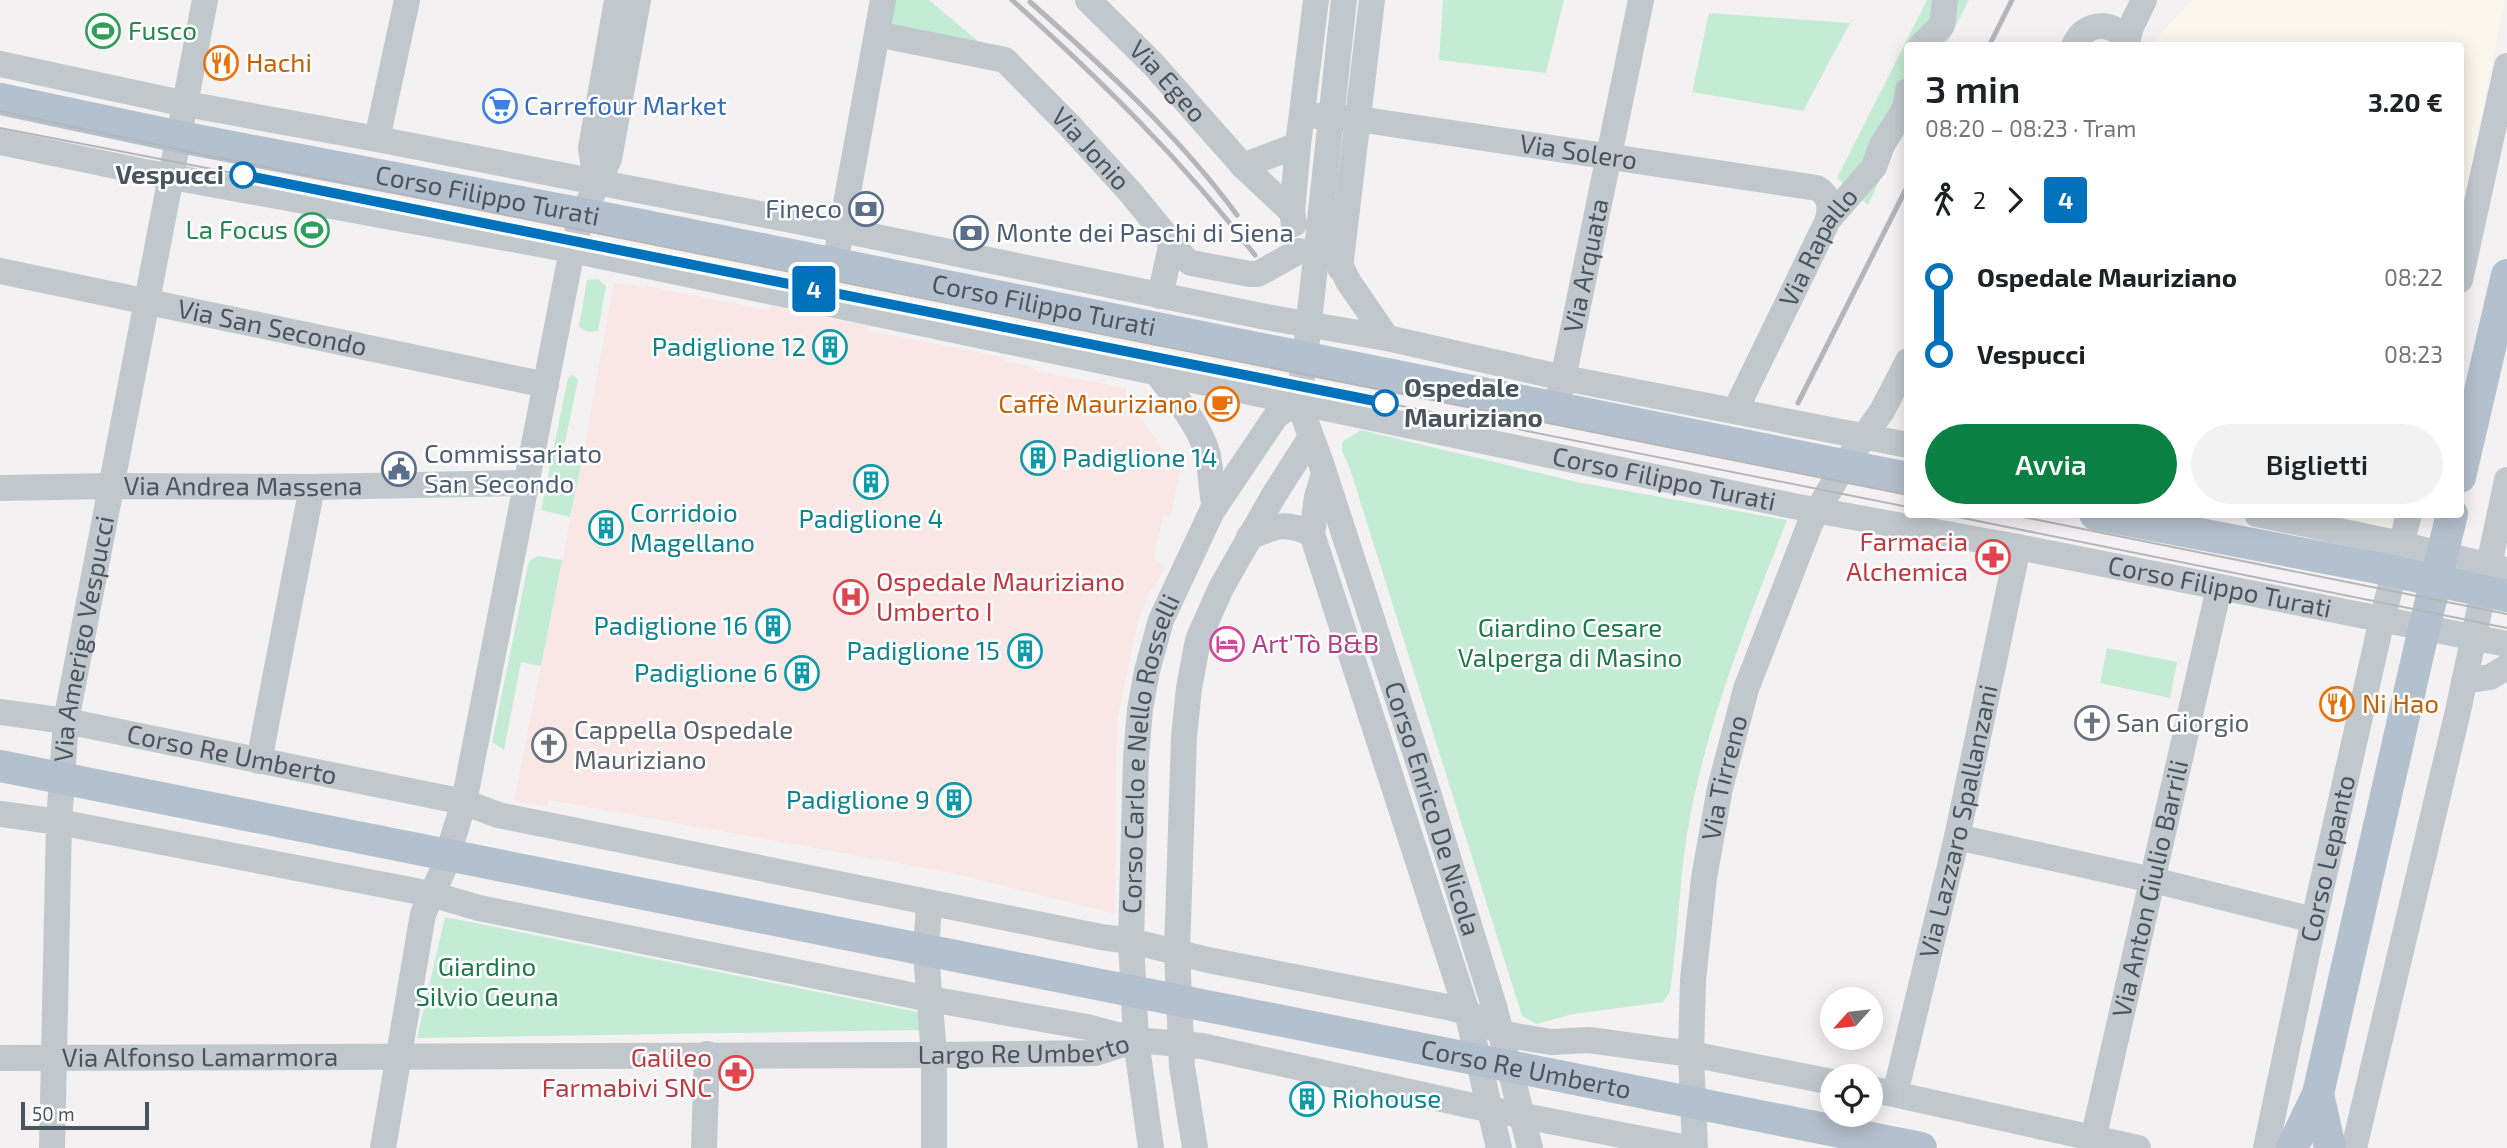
<!DOCTYPE html>
<html lang="it">
<meta charset="utf-8">
<style>
body{margin:0;font-family:"Exo 2",sans-serif;background:#f2f2f2;color:#202124;height:100vh;display:flex;flex-direction:column;font-size:26px;white-space:nowrap}
*{box-sizing:border-box;margin:0}
p{font-size:23px;color:#757577}
.icon{flex:none;width:38px;height:38px;fill:none;stroke:currentColor;stroke-width:2;stroke-linecap:round;stroke-linejoin:round}
.map{position:relative;flex:1;overflow:hidden}
.sheet{position:absolute;left:1904px;top:42px;width:560px;height:476px;display:flex;flex-direction:column;background:#fff;border-radius:7px;box-shadow:0 4px 18px #0003}
.sheet>*{flex:none}
.badge{padding:0 14px;border-radius:5px;font-size:24px;line-height:46px}
.needle{width:46px;rotate:243deg}
.tools{position:absolute;left:1820px;top:987px;display:grid;gap:14px}
.tools a{display:grid;place-items:center;width:63px;height:63px;border-radius:50%;background:#fff;box-shadow:0 4px 18px #0003;font-size:35px}
.scale{position:absolute;left:21px;bottom:18px;width:128px;box-sizing:border-box;padding-left:7px;border:4px solid #4a545d;border-top:0;font-size:19px;line-height:24px;white-space:nowrap;color:#4a545d;-webkit-text-stroke:5px #fff;paint-order:stroke}
.map>.badge{position:absolute;translate:-50% -50%;box-shadow:0 0 0 4px #fff}
.legs{display:flex;align-items:center;gap:10px;height:77px;padding:0 21px;font-size:23px}
.legs p{margin-inline-start:auto}
.overview{display:flex;align-items:center;justify-content:space-between;height:119px;padding:0 21px}
h1{font-size:38px;font-weight:600;line-height:52px}
.action{display:flex;gap:14px;margin-top:auto;padding:14px 21px}
.action a{flex:1;height:80px;border-radius:42px;background:#0b8043;color:#fff;font-size:28px;font-weight:600;line-height:80px;text-align:center}
.action a+a{background:#f2f2f2;color:#202124}
ul{padding:0 21px;list-style:none}
li{display:flex;align-items:center;gap:24px;height:77px;font-size:26px}
li i{display:grid;place-items:center;width:10px;height:100%;margin:0 9px;background:currentColor}
li i::after{content:'';width:18px;height:18px;margin:-9px;border:5px solid;border-radius:50%;background:#fff}
li p{margin-inline-start:auto}
li:first-child i{background:linear-gradient(#0000 50%,currentColor 0)}
li:last-child i{background:linear-gradient(currentColor 50%,#0000 0)}
.map>svg:first-child{display:block}
.commercial{fill:#fbf7ed}
.medical{fill:#f9e7e5}
.green{fill:#c4ecd4}
.lines{fill:none;stroke-linecap:round;stroke-linejoin:round}
.minor{stroke:#c0c8ce;stroke-width:26}
.major{stroke:#b3c0cd;stroke-width:32}
.tram{stroke:#b4b6ba;stroke-width:2}
.rail{stroke:#b4b6ba;stroke-width:5}
.line-1-casing{stroke:#fff;stroke-width:16}
.line-1{stroke:#0072bc;stroke-width:10}
.stop-1-dot{fill:#fff;stroke:#0072bc;stroke-width:3.5}
.labels{text-anchor:middle;stroke-width:5;stroke-linejoin:round;paint-order:stroke}
.leisure-label{font-size:26px;fill:#27864d;stroke:#fff;text-anchor:start}
.food-label{font-size:26px;fill:#c56008;stroke:#fff;text-anchor:start}
.street-label{font-size:26px;fill:#4a545d;stroke:#fff}
.shop-label{font-size:26px;fill:#366cbe;stroke:#fff;text-anchor:start}
.stop-label{font-size:26px;font-weight:bold;fill:#4a545d;stroke:#fff;text-anchor:end}
.service-label{font-size:26px;fill:#4e5e75;stroke:#fff;text-anchor:start}
.culture-label{font-size:26px;fill:#0d838f;stroke:#fff;text-anchor:end}
.health-label{font-size:26px;fill:#be3a42;stroke:#fff;text-anchor:end}
.park-label{font-size:26px;fill:#20784e;stroke:#fff}
.hotel-label{font-size:26px;fill:#b23c85;stroke:#fff;text-anchor:start}
.worship-label{font-size:26px;fill:#5b616d;stroke:#fff;text-anchor:start}
</style>
<div class="map">
<svg width="2507" height="1148" viewBox="0 0 2507 1148">
<rect width="100%" height="100%" fill="#f3f1f1"/>
<g class="commercial">
<polygon points="2192,0 2505,0 2461,216 2460,46 2150,45"/>
<polygon points="2293,515 2399,515 2395,532"/>
</g>
<polygon class="medical" points="614,282 645,288 646,286 768,310 770,306 869,326 868,331 1003,357 1003,361 1029,366 1039,372 1127,388 1126,395 1174,467 1180,469 1171,516 1163,516 1154,557 1165,569 1151,590 1138,620 1117,721 1115,914 948,872 549,800 547,807 514,801 581,466"/>
<g class="green">
<polygon points="886,0 929,0 993,54 881,31"/>
<polygon points="1443,0 1564,0 1546,73 1439,60"/>
<polygon points="1927,0 1969,0 1946,45 1908,46 1907,121 1868,205 1837,178"/>
<polygon points="1709,13 1850,23 1803,111 1692,92"/>
<polygon points="598,279 606,286 598,331 588,332 579,327 587,280"/>
<polygon points="573,375 578,380 561,461 581,466 570,517 541,510 568,378"/>
<path d="M 1361,430 L 1577,482 L 1787,520 C 1750,616 1711,710 1691,812 C 1679,872 1679,932 1670,992 L 1663,1002 L 1573,1014 L 1536,1024 L 1522,1016 L 1351,472 L 1342,450 L 1342,442 Z"/>
<polygon points="538,556 562,560 541,666 521,662 504,750 492,742 529,561"/>
<polygon points="2107,648 2177,662 2170,698 2100,683"/>
<polygon points="445,917 918,1012 920,1030 417,1038"/>
</g>
<g class="lines">
<g class="minor">
<path id="s1" d="M 1088,0 L 1153,64 L 1243,166 L 1292,212"/>
<path id="s2" d="M 1344,0 L 1305,358 L 1298,401 L 1321,463 L 1421,770 L 1494,1006 L 1530,1148"/>
<path id="s3" d="M 877,34 L 1005,60 L 1068,124 L 1131,193 L 1185,259 L 1191,263 L 1250,274 L 1258,274 L 1299,251"/>
<polyline points="2127,42 2131,27 2144,0"/>
<polyline points="1921,46 1942,25 1945,0"/>
<path d="M 2074,46 C 2084,20 2118,19 2128,46"/>
<polyline points="0,64 186,104 377,139 842,230 1266,317 1387,338 1564,378 1908,445"/>
<path id="s4" d="M 1303,115 L 1358,119 L 1817,188 C 1830,196 1831,206 1828,220"/>
<polyline points="377,139 407,0"/>
<path id="s5" d="M 0,142 L 140,171 L 572,250 L 1793,506 L 2018,547 L 2507,644"/>
<polyline points="1243,166 1298,145"/>
<polyline points="596,183 591,148 617,0"/>
<polyline points="1294,224 1292,212 1298,145 1316,0"/>
<polyline points="1335,254 1348,281 1387,338"/>
<polyline points="835,264 883,0"/>
<polyline points="1340,268 1372,0"/>
<path id="s6" d="M 0,271 L 546,385"/>
<polyline points="2460,280 2507,66"/>
<polyline points="1160,296 1172,242"/>
<path d="M 1156,372 C 1174,395 1198,423 1207,452 C 1212,469 1210,489 1215,507"/>
<path id="s7" d="M 1560,393 L 1641,0"/>
<path id="s8" d="M 1735,411 L 1828,220 L 1874,167 L 1882,145 L 1905,108 L 1908,91"/>
<polyline points="1324,474 1317,497 1312,534 1467,1012 1499,1148"/>
<path id="s9" d="M 0,488 L 112,486 L 312,487 L 527,483"/>
<polyline points="2257,514 2387,541 2507,570"/>
<path d="M 1249,537 C 1275,526 1285,521 1312,534"/>
<polyline points="2464,681 2490,677 2507,667"/>
<path id="s10" d="M 0,712 L 66,721 L 464,802 L 498,815 L 1101,937 L 1131,941 L 1208,960 L 1447,1007 L 1467,1012 L 1501,1033 L 1521,1037 L 1551,1042 L 1589,1040 L 1691,1054 L 1832,1082"/>
<polyline points="259,761 312,487"/>
<polyline points="0,814 59,822 431,894 479,908 930,999 1087,1027 1136,1040 1202,1046 1473,1106 1688,1148"/>
<polyline points="1957,837 2157,881 2314,920"/>
<polyline points="929,903 926,954 934,1055 934,1148"/>
<path id="s11" d="M 0,1058 L 934,1055 L 1095,1053 L 1136,1040"/>
<polyline points="1871,1089 2138,1148"/>
<path id="s12" d="M 1895,1094 L 1957,837 L 2018,547"/>
<path id="s13" d="M 52,1148 L 59,822 L 66,721 L 205,0"/>
<polyline points="383,1148 423,914 443,870 464,802 572,250 583,214 609,159 638,0"/>
<polyline points="704,1148 707,1054"/>
<path id="s14" d="M 1151,1148 L 1136,1040 L 1131,941 L 1136,757 L 1140,709 L 1147,671 L 1161,620 L 1212,511 L 1276,416 L 1298,401"/>
<polyline points="1195,1148 1182,1066 1177,952 1184,737 1189,688 1198,640 1221,588 1274,495 1311,437"/>
<path id="s15" d="M 1695,1148 L 1691,1054 L 1693,980 L 1704,878 L 1720,788 L 1746,689 L 1810,524 L 1844,465 L 1882,411 L 1908,361"/>
<path id="s16" d="M 2091,1148 L 2219,588"/>
<path id="s17" d="M 2266,1148 L 2314,920 L 2380,628 L 2409,514"/>
<polyline points="2354,1148 2458,711 2507,480"/>
</g>
<g class="major">
<path id="s18" d="M 0,99 L 180,137 L 641,225 L 1908,478"/>
<polyline points="2460,477 2507,275"/>
<polyline points="2095,514 2378,568 2507,596"/>
<path id="s19" d="M 0,766 L 1921,1148"/>
<polyline points="2318,1094 2330,1148"/>
<polyline points="2292,1148 2318,1094 2422,637 2452,514"/>
</g>
<g class="tram">
<polyline points="0,111 200,154 1908,495"/>
<polyline points="0,128 243,175 1908,507"/>
<polyline points="1943,514 2507,628"/>
<polyline points="2008,514 2507,614"/>
</g>
<g class="rail">
<path d="M 1012,0 C 1100,79 1183,161 1255,255"/>
<path d="M 1030,2 C 1104,67 1179,136 1237,215"/>
<polyline points="1989,46 2012,0"/>
<polyline points="1798,403 1908,185"/>
</g>
</g>
<g class="lines">
<g class="line-1-casing">
<polyline id="line-1" points="243,175 1385,403"/>
</g>
<use href="#line-1" class="line-1"/>
</g>
<defs>
<g id="stadium-ring" transform="scale(1.75)"><circle r="9.5" fill="#fff" stroke="#2e9e5b" stroke-width="1.5"/><path d="M0-5a6.5 5 0 1 0 0 10a6.5 5 0 1 0 0-10ZM-3.5-1.8h7v3.6h-7Z" fill="#2e9e5b"/></g>
<g id="restaurant-ring" transform="scale(1.75)"><circle r="9.5" fill="#fff" stroke="#e8710a" stroke-width="1.5"/><path d="M-5-6h1v4h1v-4h1v4h1v-4h1v5L-1.5 .5V6h-2V.5L-5-1ZM5-6V6H3V1.5H1.5Q1.5-4 5-6Z" fill="#e8710a"/></g>
<g id="supermarket-ring" transform="scale(1.75)"><circle r="9.5" fill="#fff" stroke="#3f7fe0" stroke-width="1.5"/><path d="M-6-5.5h2.5l.6 2H6L4.5 2H-2.5L-4.4-4H-6ZM-1.5 3.2a1.3 1.3 0 1 0 .1 0ZM3 3.2a1.3 1.3 0 1 0 .1 0Z" fill="#3f7fe0"/></g>
<g id="bank-ring" transform="scale(1.75)"><circle r="9.5" fill="#fff" stroke="#5c6f8a" stroke-width="1.5"/><path d="M-6-4H6V4H-6ZM0-2.3a2.3 2.3 0 1 0 0 4.6a2.3 2.3 0 1 0 0-4.6Z" fill="#5c6f8a"/></g>
<g id="building-ring" transform="scale(1.75)"><circle r="9.5" fill="#fff" stroke="#0f9aa8" stroke-width="1.5"/><path d="M-4-6H4V6H1V3H-1V6H-4ZM-2.5-4.3h1.7v1.8h-1.7ZM.8-4.3h1.7v1.8H.8ZM-2.5-1h1.7V.8h-1.7ZM.8-1h1.7V.8H.8Z" fill="#0f9aa8"/></g>
<g id="cafe-ring" transform="scale(1.75)"><circle r="9.5" fill="#fff" stroke="#e8710a" stroke-width="1.5"/><path d="M-5.5-4.5H6V0H3Q3 3.5 0 3.5H-2.5Q-5.5 3.5-5.5 0ZM3-3.2v2h1.7v-2ZM-6 4.5H4V6H-6Z" fill="#e8710a"/></g>
<g id="civic-ring" transform="scale(1.75)"><circle r="9.5" fill="#fff" stroke="#5c6f8a" stroke-width="1.5"/><path d="M-.6-6.5H3V-4.5H.6V-3L4-1V1h2V6H-6V1h2V-1L-.6-3ZM-1.2 2.5V6h2.4V2.5Z" fill="#5c6f8a"/></g>
<g id="pharmacy-ring" transform="scale(1.75)"><circle r="9.5" fill="#fff" stroke="#e0444e" stroke-width="1.5"/><path d="M-2-6h4v4h4v4h-4v4h-4v-4h-4v-4h4Z" fill="#e0444e"/></g>
<g id="hospital-ring" transform="scale(1.75)"><circle r="9.5" fill="#fff" stroke="#e0444e" stroke-width="1.5"/><path d="M-5-5h3v3.5h4V-5h3V5h-3V1.5h-4V5h-3Z" fill="#e0444e"/></g>
<g id="hotel-ring" transform="scale(1.75)"><circle r="9.5" fill="#fff" stroke="#d1479c" stroke-width="1.5"/><path d="M-6-4.5h1.5V1H6V5H4.5V3h-9V5H-6ZM-4 0a1.8 1.8 0 1 1 3.6 0ZM.5 0V-2.5h3Q6-2.5 6 0Z" fill="#d1479c"/></g>
<g id="church-ring" transform="scale(1.75)"><circle r="9.5" fill="#fff" stroke="#6b7280" stroke-width="1.5"/><path d="M-1.2-6h2.4v3.5h3.3v2.4h-3.3V6h-2.4V-.1h-3.3v-2.4h3.3Z" fill="#6b7280"/></g>
</defs>
<g fill-rule="evenodd">
<use href="#stadium-ring" x="103" y="31"/>
<use href="#restaurant-ring" x="221" y="63"/>
<use href="#supermarket-ring" x="500" y="106"/>
<use href="#bank-ring" x="866" y="209"/>
<use href="#stadium-ring" x="312" y="230"/>
<use href="#bank-ring" x="971" y="233"/>
<use href="#building-ring" x="830" y="347"/>
<use href="#cafe-ring" x="1222" y="404"/>
<use href="#building-ring" x="1038" y="458"/>
<use href="#civic-ring" x="399" y="469"/>
<use href="#building-ring" x="871" y="482"/>
<use href="#building-ring" x="606" y="528"/>
<use href="#pharmacy-ring" x="1993" y="557"/>
<use href="#hospital-ring" x="851" y="597"/>
<use href="#building-ring" x="773" y="626"/>
<use href="#hotel-ring" x="1227" y="644"/>
<use href="#building-ring" x="1025" y="651"/>
<use href="#building-ring" x="802" y="673"/>
<use href="#restaurant-ring" x="2337" y="704"/>
<use href="#church-ring" x="2092" y="723"/>
<use href="#church-ring" x="549" y="745"/>
<use href="#building-ring" x="954" y="800"/>
<use href="#pharmacy-ring" x="736" y="1073"/>
<use href="#building-ring" x="1307" y="1099"/>
</g>
<g class="stop-1-dot">
<circle cx="243" cy="175" r="12"/>
<circle cx="1385" cy="403" r="12"/>
</g>
<g class="labels">
<g class="leisure-label">
<text x="128" y="40">Fusco</text>
<text x="288" y="239" text-anchor="end">La Focus</text>
</g>
<g class="food-label">
<text x="246" y="72">Hachi</text>
<text x="1198" y="413" text-anchor="end">Caffè Mauriziano</text>
<text x="2362" y="713">Ni Hao</text>
</g>
<g class="street-label">
<text dy="9" stroke="none"><textPath href="#s1" startOffset="114">Via Egeo</textPath></text>
<text dy="9" stroke="none"><textPath href="#s3" startOffset="254">Via Jonio</textPath></text>
<text dy="9" stroke="none"><textPath href="#s4" startOffset="278">Via Solero</textPath></text>
<text dy="9" stroke="none"><textPath href="#s18" startOffset="497">Corso Filippo Turati</textPath></text>
<text dy="9" stroke="none"><textPath href="#s8" startOffset="184">Via Rapallo</textPath></text>
<text dy="9" stroke="none"><textPath href="#s7" startOffset="130">Via Arquata</textPath></text>
<text dy="9" stroke="none"><textPath href="#s18" startOffset="1064">Corso Filippo Turati</textPath></text>
<text dy="9" stroke="none"><textPath href="#s6" startOffset="278">Via San Secondo</textPath></text>
<text dy="9" stroke="none"><textPath href="#s5" startOffset="1698">Corso Filippo Turati</textPath></text>
<text dy="9" stroke="none"><textPath href="#s9" startOffset="243">Via Andrea Massena</textPath></text>
<text dy="9" stroke="none"><textPath href="#s5" startOffset="2264">Corso Filippo Turati</textPath></text>
<text dy="9" stroke="none"><textPath href="#s13" startOffset="511">Via Amerigo Vespucci</textPath></text>
<text dy="9" stroke="none"><textPath href="#s14" startOffset="397">Corso Carlo e Nello Rosselli</textPath></text>
<text dy="9" stroke="none"><textPath href="#s10" startOffset="236">Corso Re Umberto</textPath></text>
<text dy="9" stroke="none"><textPath href="#s15" startOffset="373">Via Tirreno</textPath></text>
<text dy="9" stroke="none"><textPath href="#s2" startOffset="833">Corso Enrico De Nicola</textPath></text>
<text dy="9" stroke="none"><textPath href="#s12" startOffset="280">Via Lazzaro Spallanzani</textPath></text>
<text dy="9" stroke="none"><textPath href="#s17" startOffset="296">Corso Lepanto</textPath></text>
<text dy="9" stroke="none"><textPath href="#s16" startOffset="266">Via Anton Giulio Barrili</textPath></text>
<text dy="9" stroke="none"><textPath href="#s11" startOffset="1024">Largo Re Umberto</textPath></text>
<text dy="9" stroke="none"><textPath href="#s11" startOffset="200">Via Alfonso Lamarmora</textPath></text>
<text dy="9" stroke="none"><textPath href="#s19" startOffset="1556">Corso Re Umberto</textPath></text>
</g>
<g class="shop-label">
<text x="524" y="115">Carrefour Market</text>
</g>
<g class="stop-label">
<text x="224" y="184">Vespucci</text>
<text x="1404" y="397" text-anchor="start">Ospedale<tspan x="1404" dy="30">Mauriziano</tspan></text>
</g>
<g class="service-label">
<text x="842" y="218" text-anchor="end">Fineco</text>
<text x="996" y="242">Monte dei Paschi di Siena</text>
<text x="424" y="463">Commissariato<tspan x="424" dy="30">San Secondo</tspan></text>
</g>
<g class="culture-label">
<text x="806" y="356">Padiglione 12</text>
<text x="1062" y="467" text-anchor="start">Padiglione 14</text>
<text x="630" y="522" text-anchor="start">Corridoio<tspan x="630" dy="30">Magellano</tspan></text>
<text x="871" y="528" text-anchor="middle">Padiglione 4</text>
<text x="748" y="635">Padiglione 16</text>
<text x="1000" y="660">Padiglione 15</text>
<text x="778" y="682">Padiglione 6</text>
<text x="930" y="809">Padiglione 9</text>
<text x="1332" y="1108" text-anchor="start">Riohouse</text>
</g>
<g class="health-label">
<text x="1968" y="551">Farmacia<tspan x="1968" dy="30">Alchemica</tspan></text>
<text x="876" y="591" text-anchor="start">Ospedale Mauriziano<tspan x="876" dy="30">Umberto I</tspan></text>
<text x="712" y="1067">Galileo<tspan x="712" dy="30">Farmabivi SNC</tspan></text>
</g>
<g class="park-label">
<text x="1570" y="637">Giardino Cesare<tspan x="1570" dy="30">Valperga di Masino</tspan></text>
<text x="487" y="976">Giardino<tspan x="487" dy="30">Silvio Geuna</tspan></text>
</g>
<g class="hotel-label">
<text x="1252" y="653">Art'Tò B&amp;B</text>
</g>
<g class="worship-label">
<text x="2116" y="732">San Giorgio</text>
<text x="574" y="739">Cappella Ospedale<tspan x="574" dy="30">Mauriziano</tspan></text>
</g>
</g>
</svg>
<div class="tools">
<a><svg class="needle" viewBox="-14 -14 28 28"><path d="M0-13l5 13h-10z" fill="#e53935"/><path d="M0 13l5-13h-10z" fill="#757577"/></svg></a>
<a><svg class="icon" aria-label="locate" viewBox="0 0 24 24"><circle cx="12" cy="12" r="6"/><path d="M12 2v4M12 18v4M2 12h4M18 12h4"/></svg></a>
</div>
<div class="scale">50 m</div>
<b class="badge" style="left:814px;top:289px;background:#0072bc;color:#fff">4</b>
<section class="sheet">
<div class="overview"><div><h1>3 min</h1><p>08:20 – 08:23 · Tram</p></div><b>3.20 €</b></div>
<div class="legs"><svg class="icon" aria-label="walk" viewBox="0 0 24 24"><circle cx="13" cy="4" r="2"/><path d="M13 8l-2 6 4 7M11 14l-3 7M7 12l3-4h3l4 4"/></svg>2<svg class="icon" aria-label="forward" viewBox="0 0 24 24"><path d="M9 5l7 7-7 7"/></svg><b class="badge" style="background:#0072bc;color:#fff">4</b></div>
<ul>
<li><i style="color:#0072bc"></i><b>Ospedale Mauriziano</b><p>08:22</p></li>
<li><i style="color:#0072bc"></i><b>Vespucci</b><p>08:23</p></li>
</ul>
<div class="action"><a>Avvia</a><a>Biglietti</a></div>
</section>
</div>
